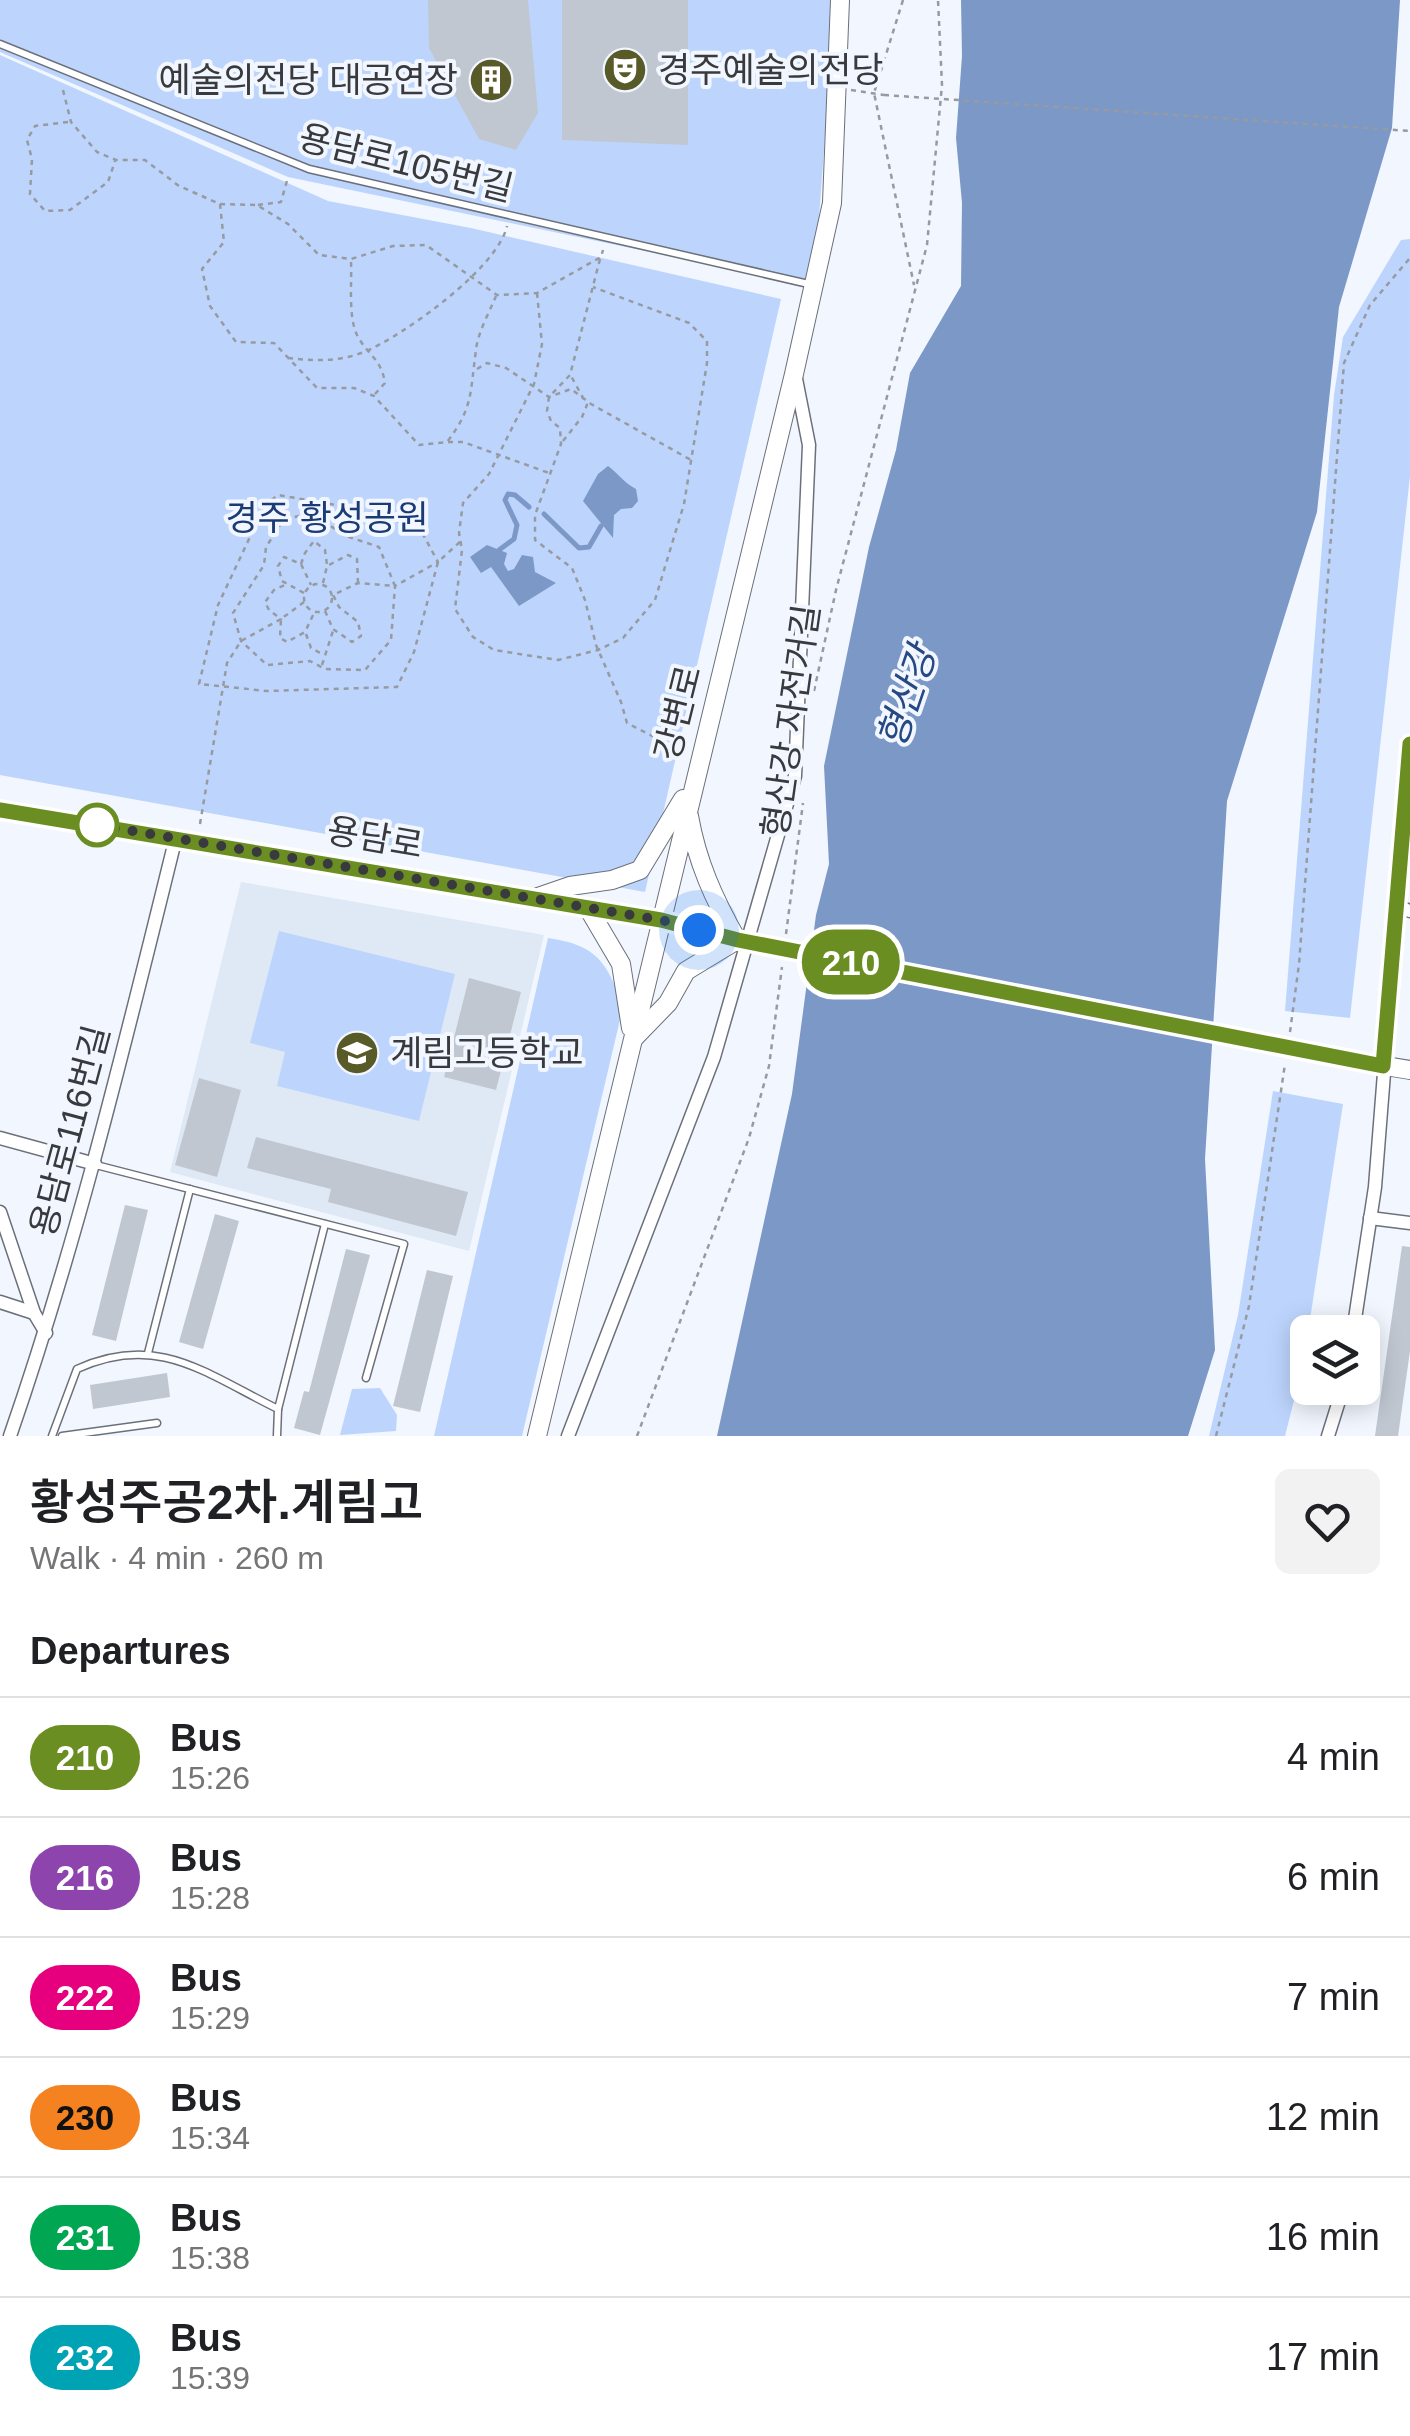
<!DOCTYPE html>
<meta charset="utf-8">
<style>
body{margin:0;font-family:Helvetica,"Noto Sans KR",sans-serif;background:#f2f2f2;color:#202124;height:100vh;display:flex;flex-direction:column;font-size:38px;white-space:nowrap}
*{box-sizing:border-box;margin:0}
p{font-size:32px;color:#757577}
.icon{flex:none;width:55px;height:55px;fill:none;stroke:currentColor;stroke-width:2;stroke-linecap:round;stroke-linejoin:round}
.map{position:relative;height:1436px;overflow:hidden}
.panel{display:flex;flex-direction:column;background:#fff;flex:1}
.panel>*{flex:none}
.badge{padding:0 20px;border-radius:32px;font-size:35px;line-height:65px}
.buttons{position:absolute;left:1290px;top:1315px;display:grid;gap:20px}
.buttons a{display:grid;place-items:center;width:90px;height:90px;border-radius:15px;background:#fff;box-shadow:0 5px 25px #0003;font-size:50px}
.you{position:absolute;width:50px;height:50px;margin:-25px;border:8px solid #fff;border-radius:50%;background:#1a73e8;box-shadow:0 0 0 15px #1a73e833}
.map>.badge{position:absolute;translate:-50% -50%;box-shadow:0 0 0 5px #fff}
h2{padding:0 30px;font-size:38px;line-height:90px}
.round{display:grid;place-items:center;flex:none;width:105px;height:105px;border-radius:15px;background:#f2f2f2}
.overview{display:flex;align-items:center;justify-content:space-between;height:170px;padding:0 30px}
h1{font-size:48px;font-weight:600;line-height:75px}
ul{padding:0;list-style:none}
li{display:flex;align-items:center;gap:30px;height:120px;padding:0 30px;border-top:2px solid #e0e0e0}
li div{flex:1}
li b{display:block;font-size:38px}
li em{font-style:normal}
li .badge{min-width:110px;font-weight:700;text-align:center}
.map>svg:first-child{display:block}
.built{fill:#dfe8f5}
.green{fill:#bdd5fd}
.water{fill:#7c98c7}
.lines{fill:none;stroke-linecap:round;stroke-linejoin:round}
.stream{stroke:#7c98c7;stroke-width:5}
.building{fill:#c0c7d1}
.lane-casing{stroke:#6b707a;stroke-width:9}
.street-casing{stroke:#6b707a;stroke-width:15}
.secondary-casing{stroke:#6b707a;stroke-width:20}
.path{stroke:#979ba1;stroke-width:2.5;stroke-dasharray:5 5;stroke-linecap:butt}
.lane{stroke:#fff;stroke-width:6}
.street{stroke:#fff;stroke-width:12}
.secondary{stroke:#fff;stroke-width:18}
.secondary-bridge-casing{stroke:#6b707a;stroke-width:20;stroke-linecap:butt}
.path-bridge{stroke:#979ba1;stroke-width:2.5;stroke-dasharray:5 5;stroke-linecap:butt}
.secondary-bridge{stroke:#fff;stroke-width:18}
.line-casing{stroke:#fff;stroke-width:22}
.line{stroke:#6b8e23;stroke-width:15}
.walk{stroke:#383a3e;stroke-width:10;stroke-dasharray:0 18}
.stop-dot{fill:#fff;stroke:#6b8e23;stroke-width:5}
.labels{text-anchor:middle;stroke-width:8;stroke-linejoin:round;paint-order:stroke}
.poi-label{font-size:35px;fill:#383a3e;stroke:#f1f6ff;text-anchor:start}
.street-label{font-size:35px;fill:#383a3e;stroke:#f1f6ff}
.park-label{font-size:35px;fill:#1b3b76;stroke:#f1f6ff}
.water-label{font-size:38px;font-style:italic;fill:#264883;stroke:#f1f6ff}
</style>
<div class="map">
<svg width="1410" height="1436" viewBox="0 0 1410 1436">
<rect width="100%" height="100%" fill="#f1f6ff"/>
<polygon class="built" points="241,882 544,935 469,1251 170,1172"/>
<g class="green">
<polygon points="0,0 835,0 814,286 288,177 0,52"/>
<polygon points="0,55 328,201 471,228 781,299 645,892 0,775"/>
<polygon points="1410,239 1410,476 1350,1018 1285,1011 1334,395 1343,337 1401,240"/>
<polygon points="279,931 455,974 419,1121 277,1086 285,1052 250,1043"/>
<path d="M 548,938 C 597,945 607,962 623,1007 L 522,1436 L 434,1436 Z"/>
<polygon points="1273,1091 1343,1104 1303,1365 1285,1436 1209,1436 1238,1315"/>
<polygon points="380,1388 397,1415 396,1431 340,1435 352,1389"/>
</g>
<g class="water">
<polygon points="961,0 1400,0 1392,128 1339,307 1317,512 1227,801 1205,1159 1215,1350 1188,1436 717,1436 792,1094 816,915 829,864 824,766 869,547 896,450 910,373 961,286 962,203 956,138 962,56"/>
<path d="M 608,466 C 619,474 624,483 636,489 L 638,501 L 632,508 L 621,509 L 614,515 L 613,538 L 583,501 L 598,474 Z"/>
<polygon points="487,545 507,553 504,564 508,571 514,569 522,555 533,557 535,572 556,583 519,606 491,567 481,573 470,557"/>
</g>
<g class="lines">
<g class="stream">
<polyline points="544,514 579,548 589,547 601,526"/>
<polyline points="499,550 514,539 517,525 505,500 508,494 515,495 529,507"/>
</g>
</g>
<g class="building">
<polygon points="428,0 528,0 538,113 516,150 479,139 429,48"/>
<polygon points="562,0 688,0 688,145 562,140"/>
<polygon points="469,978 521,992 496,1090 444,1077"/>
<polygon points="199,1078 241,1090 217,1177 175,1165"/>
<polygon points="256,1137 468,1192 456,1236 328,1202 331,1189 247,1168"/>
<polygon points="125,1205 148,1210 116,1341 92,1335"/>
<polygon points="215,1214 239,1221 203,1349 179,1342"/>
<polygon points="1402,1246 1410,1247 1410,1351 1398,1436 1375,1436"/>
<polygon points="346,1249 370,1255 320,1435 294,1428 304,1391 309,1392"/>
<polygon points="427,1270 453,1276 420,1412 393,1406"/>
<polygon points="167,1373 170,1397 93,1409 90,1385"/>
</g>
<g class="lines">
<g class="lane-casing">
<g id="lane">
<polyline points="0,44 309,169 813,285"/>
<polyline points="96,1165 404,1244 366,1378"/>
<polyline points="148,1353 190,1189"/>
<path d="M 52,1436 L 77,1369 C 158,1332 206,1374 278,1409"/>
<polyline points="62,1436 157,1423"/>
<polyline points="277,1436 278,1409 325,1224"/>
</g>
</g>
<g class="street-casing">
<g id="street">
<polyline points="1396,906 1410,911"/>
<polyline points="0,1138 95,1164"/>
<polyline points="0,1212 34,1313 46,1333"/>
<polyline points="1370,1218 1410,1223"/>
<polyline points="0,1302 34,1313"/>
<polyline points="1353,1332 1375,1187 1410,745"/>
<path d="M 10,1436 C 78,1240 126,1039 176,837"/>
<polyline points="568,1436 714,1057 795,776 809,445 796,379"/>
<polyline points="1328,1436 1343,1388"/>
</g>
</g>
<g class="secondary-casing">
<g id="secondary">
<polyline points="0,810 661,920 737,940"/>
<path d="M 689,816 C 697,862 714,899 737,940"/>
<polyline points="538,897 570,886 612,880 640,870 683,799"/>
<polyline points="588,908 621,964 631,1028"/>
<polyline points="635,1037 668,1003 686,971 737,940"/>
<polyline points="1367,1063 1410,1070"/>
<polyline points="537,1436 794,374 832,203 840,0"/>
</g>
</g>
<g class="path">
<polyline points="903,0 874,93 914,285"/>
<polyline points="63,90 71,122 97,152 116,160 145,160 179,186 220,204 257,205 288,224 319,255 351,259 393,246 426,245 497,295 537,293 601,257 603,250"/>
<polyline points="851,90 884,95"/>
<polyline points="68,122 35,126 27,140 32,159 30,194 45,211 70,210 108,182 115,161"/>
<path d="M 220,204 L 224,242 L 202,269 L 210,306 L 236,342 L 274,343 L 317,388 L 354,388 L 374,396 L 419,445 L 447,442 C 474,407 470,391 476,350 C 478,332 489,313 496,296"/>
<polyline points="258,205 281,202 288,177"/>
<polyline points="600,259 570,375 549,397 547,411 551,421 560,428 561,444 535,515 535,540 572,568 585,600 596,645 621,702 627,723 685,753"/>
<path d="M 351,262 C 352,283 348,316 357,335 C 368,356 381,358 385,383 L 375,394"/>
<polyline points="537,293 542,344 534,384 489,474 463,503 459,533 462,550 455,609 473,637 494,650 558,660 598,650 623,638 655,600 684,504 707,363 707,341 689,323 593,287"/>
<path d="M 288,358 C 314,361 339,362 364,352 C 403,336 498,268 507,226"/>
<polyline points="477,369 487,363 506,368 549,397 571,389 591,404 691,460"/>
<polyline points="563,441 582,417 587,405 571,376"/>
<polyline points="448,442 463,442 549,473"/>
<polyline points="301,564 305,553 314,541 325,550 327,565"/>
<polyline points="323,583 327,566 348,555 357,559 358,583"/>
<circle cx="318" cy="598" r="14"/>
<polyline points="304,593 282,581 278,566 284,557 301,564 311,585"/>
<polyline points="304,602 281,619 280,638 287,642 305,632 314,613"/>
<polyline points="325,611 333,629 352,642 361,636 358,622 339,607 333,595 358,583 395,586 379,547 349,537 310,514 284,519 266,547 264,565 233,613 241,641 267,665 310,661 325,669 365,670 391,640 395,586 438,562 419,527 342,506 278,495 265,505 218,605 199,684 267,691 397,687 414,652 438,562 461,541"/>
<polyline points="306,634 311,648 322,654"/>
<polyline points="322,665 333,631"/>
<polyline points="814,691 836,590 927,245 942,85 938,0"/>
<polyline points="200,824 227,663 241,641 281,619 269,610 265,602 274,590 287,584"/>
<polyline points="786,934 803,803"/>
<polyline points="1290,1032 1299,964 1344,363 1370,305 1410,258"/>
<polyline points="637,1436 749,1138 769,1066 782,967"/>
<polyline points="1216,1436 1249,1306 1285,1064"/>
</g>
<use href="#lane" class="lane"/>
<use href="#street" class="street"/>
<use href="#secondary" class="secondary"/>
<g class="secondary-bridge-casing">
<polyline id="secondary-bridge" points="737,940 1367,1063"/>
</g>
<polyline class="path-bridge" points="884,95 1410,131"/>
<use href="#secondary-bridge" class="secondary-bridge"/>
</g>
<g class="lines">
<g class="line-casing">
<polyline id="line" points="0,810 661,920 738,940 1383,1066 1410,744"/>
</g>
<use href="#line" class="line"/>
<polyline class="walk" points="97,825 661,920 699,930"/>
</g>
<defs>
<g id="theatre-disc" transform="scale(2.25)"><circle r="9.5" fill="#585a28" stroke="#f1f6ff"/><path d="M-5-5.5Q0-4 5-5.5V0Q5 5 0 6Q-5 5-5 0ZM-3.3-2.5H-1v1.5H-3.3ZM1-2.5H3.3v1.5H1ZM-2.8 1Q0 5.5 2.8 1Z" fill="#fff"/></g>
<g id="building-disc" transform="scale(2.25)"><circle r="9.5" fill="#585a28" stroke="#f1f6ff"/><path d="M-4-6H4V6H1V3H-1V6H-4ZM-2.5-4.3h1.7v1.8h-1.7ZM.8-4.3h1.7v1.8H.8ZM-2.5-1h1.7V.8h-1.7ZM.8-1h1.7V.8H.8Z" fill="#fff"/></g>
<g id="school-disc" transform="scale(2.25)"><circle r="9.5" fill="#585a28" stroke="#f1f6ff"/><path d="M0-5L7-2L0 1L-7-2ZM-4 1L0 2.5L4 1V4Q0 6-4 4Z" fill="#fff"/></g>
</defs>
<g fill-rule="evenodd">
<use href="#theatre-disc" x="625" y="70"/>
<use href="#building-disc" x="491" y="80"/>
<use href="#school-disc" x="357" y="1053"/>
</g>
<circle class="stop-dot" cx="97" cy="825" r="20"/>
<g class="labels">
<g class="poi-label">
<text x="658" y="82">경주예술의전당</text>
<text x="458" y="92" text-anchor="end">예술의전당 대공연장</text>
<text x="390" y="1065">계림고등학교</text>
</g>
<g class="street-label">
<text transform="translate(406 163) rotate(14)" y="12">용담로105번길</text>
<text transform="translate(678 713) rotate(-76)" y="12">강변로</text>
<text transform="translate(791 721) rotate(-82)" y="12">형산강 자전거길</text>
<text transform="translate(375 838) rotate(10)" y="12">용담로</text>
<text transform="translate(70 1131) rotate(-75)" y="12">용담로116번길</text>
</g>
<g class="park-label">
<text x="327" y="530">경주 황성공원</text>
</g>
<g class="water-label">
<text transform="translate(907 697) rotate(-71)" y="13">형산강</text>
</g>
</g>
</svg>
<div class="buttons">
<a><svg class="icon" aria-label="layers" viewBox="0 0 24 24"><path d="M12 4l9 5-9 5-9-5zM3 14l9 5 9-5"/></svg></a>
</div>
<div class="you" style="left:699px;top:930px"></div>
<b class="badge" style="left:851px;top:962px;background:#6b8e23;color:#fff">210</b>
</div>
<section class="panel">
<div class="overview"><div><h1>황성주공2차.계림고</h1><p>Walk · 4 min · 260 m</p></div><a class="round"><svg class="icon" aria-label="heart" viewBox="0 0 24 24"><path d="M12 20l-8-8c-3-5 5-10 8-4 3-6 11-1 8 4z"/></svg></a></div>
<h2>Departures</h2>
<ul>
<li><span class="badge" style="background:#6b8e23;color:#fff">210</span><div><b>Bus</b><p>15:26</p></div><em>4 min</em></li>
<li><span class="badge" style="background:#8e44ad;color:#fff">216</span><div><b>Bus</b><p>15:28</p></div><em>6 min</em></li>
<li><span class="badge" style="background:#e6007e;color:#fff">222</span><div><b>Bus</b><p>15:29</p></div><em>7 min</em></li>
<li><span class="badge" style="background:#f58220;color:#111">230</span><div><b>Bus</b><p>15:34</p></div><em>12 min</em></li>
<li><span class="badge" style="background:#00a651;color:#fff">231</span><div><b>Bus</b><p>15:38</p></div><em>16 min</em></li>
<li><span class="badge" style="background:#00a3b4;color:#fff">232</span><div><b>Bus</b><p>15:39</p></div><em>17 min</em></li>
</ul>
</section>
